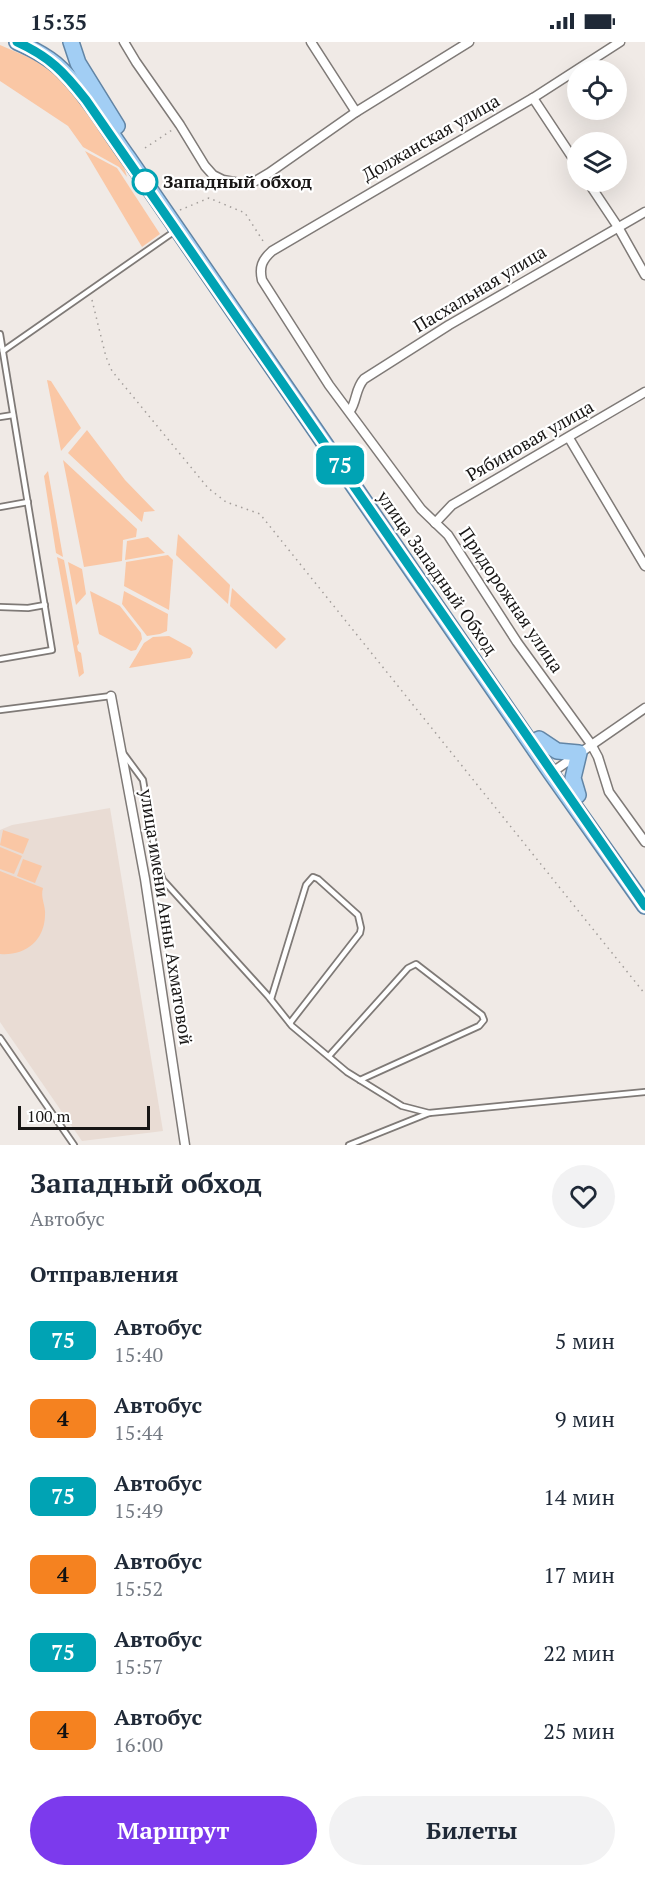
<!DOCTYPE html>
<html lang="ru">
<meta charset="utf-8">
<style>
body{margin:0;font-family:"PT Serif",serif;background:#f2f2f3;color:#1f2937;height:100vh;display:flex;flex-direction:column;font-size:22px;white-space:nowrap}
*{box-sizing:border-box;margin:0}
p{font-size:20px;color:#747a83}
.icon{flex:none;width:33px;height:33px;fill:none;stroke:currentColor;stroke-width:2;stroke-linecap:round;stroke-linejoin:round}
.map{position:relative;height:1103px;overflow:hidden}
.drawer{display:flex;flex-direction:column;background:#fff;flex:1}
.drawer>*{flex:none}
.badge{padding:0 12px;border-radius:9px;font-size:21px;line-height:39px}
.tools{position:absolute;left:567px;top:18px;display:grid;gap:12px}
.tools a{display:grid;place-items:center;width:60px;height:60px;border-radius:50%;background:#fff;box-shadow:0 6px 24px #0002;font-size:30px}
.scale{position:absolute;left:18px;bottom:15px;width:132px;box-sizing:border-box;padding-left:6px;border:3px solid #181615;border-top:0;font-size:16px;line-height:21px;white-space:nowrap;color:#181615;-webkit-text-stroke:4px #fff;paint-order:stroke}
.map>.badge{position:absolute;translate:-50% -50%;box-shadow:0 0 0 3px #fff}
h2{padding:0 30px;font-size:22px;line-height:54px}
.round{display:grid;place-items:center;flex:none;width:63px;height:63px;border-radius:32px;background:#f2f2f3}
.summary{display:flex;align-items:center;justify-content:space-between;height:102px;padding:0 30px}
h1{font-size:28px;font-weight:700;line-height:45px}
.cta{display:flex;gap:12px;margin-top:auto;padding:12px 30px}
.cta a{flex:1;height:69px;border-radius:36px;background:#7c3aed;color:#fff;font-size:24px;font-weight:700;line-height:69px;text-align:center}
.cta a+a{background:#f2f2f3;color:#1f2937}
ul{padding:0;list-style:none}
li{display:flex;align-items:center;gap:18px;height:78px;padding:0 30px}
li div{flex:1}
li b{display:block;font-size:22px}
li em{font-style:normal}
li .badge{min-width:66px;font-weight:700;text-align:center}
.status{display:flex;justify-content:space-between;align-items:center;height:42px;padding:0 30px;background:#fff;direction:ltr}
.status svg{height:16px;fill:currentColor}
.map>svg:first-child{display:block}
.built{fill:#e9dcd4}
.green{fill:#fac7a5}
.lines{fill:none;stroke-linecap:round;stroke-linejoin:round}
.service-casing{stroke:#7f7a77;stroke-width:8}
.minor-casing{stroke:#7f7a77;stroke-width:11}
.trunk-casing{stroke:#6285a5;stroke-width:18}
.path{stroke:#a39e9b;stroke-width:1.5;stroke-dasharray:1.5 4.5;stroke-linecap:butt}
.service{stroke:#fff;stroke-width:4.5}
.minor{stroke:#fff;stroke-width:8}
.trunk{stroke:#a2cef4;stroke-width:15}
.line-casing{stroke:#fff;stroke-width:14}
.line{stroke:#00a3b4;stroke-width:9}
.stop-dot{fill:#fff;stroke:#00a3b4;stroke-width:3}
.labels{text-anchor:middle;stroke-width:4.5;stroke-linejoin:round;paint-order:stroke}
.street-label{font-size:18px;fill:#181615;stroke:#fff}
.stop-label{font-size:18px;font-weight:bold;fill:#181615;stroke:#fff;text-anchor:start}
</style>
<div class="status"><b>15:35</b><svg viewBox="0 0 49 12"><path d="M0 12V9h3v3zM5 12V6h3v6zM10 12V3h3v9zM15 12V0h3v12zM26 1h20v11H26zM47 4h2v5h-2z"/></svg></div>
<div class="map">
<svg width="645" height="1103" viewBox="0 0 645 1103">
<rect width="100%" height="100%" fill="#f0eae6"/>
<polygon class="built" points="110,766 163,1089 82,1099 0,980 0,788 12,783"/>
<g class="green">
<path d="M 0,3 C 20,12 41,19 58,34 C 83,55 105,98 124,125 L 127,135 L 119,125 L 83,105 L 68,84 L 0,39 Z"/>
<polygon points="85,109 117,126 160,192 142,205"/>
<polygon points="47,338 51,339 81,386 61,409"/>
<polygon points="87,388 125,438 155,469 144,470 142,480 68,411"/>
<polygon points="63,418 137,487 136,495 123,498 122,519 84,525"/>
<polygon points="48,429 63,515 56,511 44,434"/>
<polygon points="178,492 230,543 228,562 176,513"/>
<polygon points="148,495 165,511 125,518 127,499"/>
<polygon points="168,513 173,518 169,568 124,544 126,520"/>
<polygon points="57,515 64,518 79,601 77,604 78,609 81,611 84,631 79,635"/>
<polygon points="68,520 82,527 86,552 76,563"/>
<polygon points="232,546 286,597 276,607 230,564"/>
<polygon points="90,549 120,564 141,591 142,597 136,608 131,609 99,592"/>
<polygon points="124,549 168,572 167,589 160,592 147,594 122,562"/>
<polygon points="169,594 191,606 193,611 190,616 129,626 144,601 153,595"/>
<polygon points="3,788 29,797 23,812 0,803"/>
<polygon points="0,805 22,814 14,832 0,827"/>
<polygon points="23,817 42,824 35,841 17,834"/>
<path d="M 0,829 L 43,846 C 40,856 46,863 45,874 C 44,900 24,914 0,912 Z"/>
</g>
<g class="lines">
<g class="service-casing">
<g id="service">
<polyline points="0,292 52,608 0,617"/>
<polyline points="3,309 175,189"/>
<polyline points="0,375 13,373"/>
<polyline points="0,465 28,460"/>
<polyline points="0,565 28,566 45,563"/>
<polyline points="0,668 111,654"/>
<polyline points="123,711 143,738 157,823 163,838 268,954 292,984 347,1030 402,1064 429,1071"/>
<polyline points="271,957 306,843 313,835 318,837 358,873 361,886 360,891 290,981"/>
<polyline points="0,996 74,1103"/>
<polyline points="329,1014 408,926 416,922 482,973 484,978 479,984 360,1038"/>
<polyline points="349,1103 429,1071 645,1050"/>
</g>
</g>
<g class="minor-casing">
<g id="minor">
<polyline points="124,0 136,20 180,83 205,124 213,133 223,138 245,142 252,141 269,131 356,70 469,0"/>
<polyline points="311,0 356,70"/>
<path d="M 620,0 L 533,56 L 272,209 C 262,218 259,225 262,238 L 329,343 L 421,467 L 448,493 L 517,600 L 591,702 L 598,715 L 609,750 L 645,800"/>
<polyline points="533,56 578,124"/>
<polyline points="588,140 618,185 645,233"/>
<path d="M 350,369 C 357,359 355,347 364,337 L 449,283 L 645,170"/>
<polyline points="569,396 645,524"/>
<polyline points="435,481 452,463 645,350"/>
<polyline points="111,654 145,837 185,1103"/>
<polyline points="551,731 645,666"/>
</g>
</g>
<g class="trunk-casing">
<g id="trunk">
<path d="M 17,0 C 33,7 49,15 61,27 C 88,53 108,88 129,117 L 551,731 L 645,864"/>
<polyline points="71,0 78,21 117,84"/>
<polyline points="539,697 557,709 579,711 573,736 578,753"/>
</g>
</g>
<g class="path">
<polyline points="145,106 172,88"/>
<polyline points="180,168 209,156 245,171 265,202"/>
<polyline points="92,258 106,315 112,329 208,446 226,460 260,472 645,952"/>
</g>
<use href="#service" class="service"/>
<use href="#minor" class="minor"/>
<use href="#trunk" class="trunk"/>
</g>
<g class="lines">
<g class="line-casing">
<path id="line" d="M 17,0 C 50,15 64,30 86,58 L 645,864"/>
</g>
<use href="#line" class="line"/>
</g>
<circle class="stop-dot" cx="145" cy="140" r="12"/>
<g class="labels">
<g class="street-label">
<text transform="translate(431 96) rotate(-30)" y="6">Должанская улица</text>
<text transform="translate(480 247) rotate(-31)" y="6">Пасхальная улица</text>
<text transform="translate(530 399) rotate(-30)" y="6">Рябиновая улица</text>
<text transform="translate(437 531) rotate(55)" y="6">улица Западный Обход</text>
<text transform="translate(511 558) rotate(56)" y="6">Придорожная улица</text>
<text transform="translate(166 875) rotate(81)" y="6">улица имени Анны Ахматовой</text>
</g>
<g class="stop-label">
<text x="163" y="146">Западный обход</text>
</g>
</g>
</svg>
<div class="tools">
<a><svg class="icon" aria-label="locate" viewBox="0 0 24 24"><circle cx="12" cy="12" r="6"/><path d="M12 2v4M12 18v4M2 12h4M18 12h4"/></svg></a>
<a><svg class="icon" aria-label="layers" viewBox="0 0 24 24"><path d="M12 4l9 5-9 5-9-5zM3 14l9 5 9-5"/></svg></a>
</div>
<div class="scale">100 m</div>
<b class="badge" style="left:340px;top:423px;background:#00a3b4;color:#fff">75</b>
</div>
<section class="drawer">
<div class="summary"><div><h1>Западный обход</h1><p>Автобус</p></div><a class="round"><svg class="icon" aria-label="heart" viewBox="0 0 24 24"><path d="M12 20l-8-8c-3-5 5-10 8-4 3-6 11-1 8 4z"/></svg></a></div>
<h2>Отправления</h2>
<ul>
<li><span class="badge" style="background:#00a3b4;color:#fff">75</span><div><b>Автобус</b><p>15:40</p></div><em>5 мин</em></li>
<li><span class="badge" style="background:#f58220;color:#111">4</span><div><b>Автобус</b><p>15:44</p></div><em>9 мин</em></li>
<li><span class="badge" style="background:#00a3b4;color:#fff">75</span><div><b>Автобус</b><p>15:49</p></div><em>14 мин</em></li>
<li><span class="badge" style="background:#f58220;color:#111">4</span><div><b>Автобус</b><p>15:52</p></div><em>17 мин</em></li>
<li><span class="badge" style="background:#00a3b4;color:#fff">75</span><div><b>Автобус</b><p>15:57</p></div><em>22 мин</em></li>
<li><span class="badge" style="background:#f58220;color:#111">4</span><div><b>Автобус</b><p>16:00</p></div><em>25 мин</em></li>
</ul>
<div class="cta"><a>Маршрут</a><a>Билеты</a></div>
</section>
